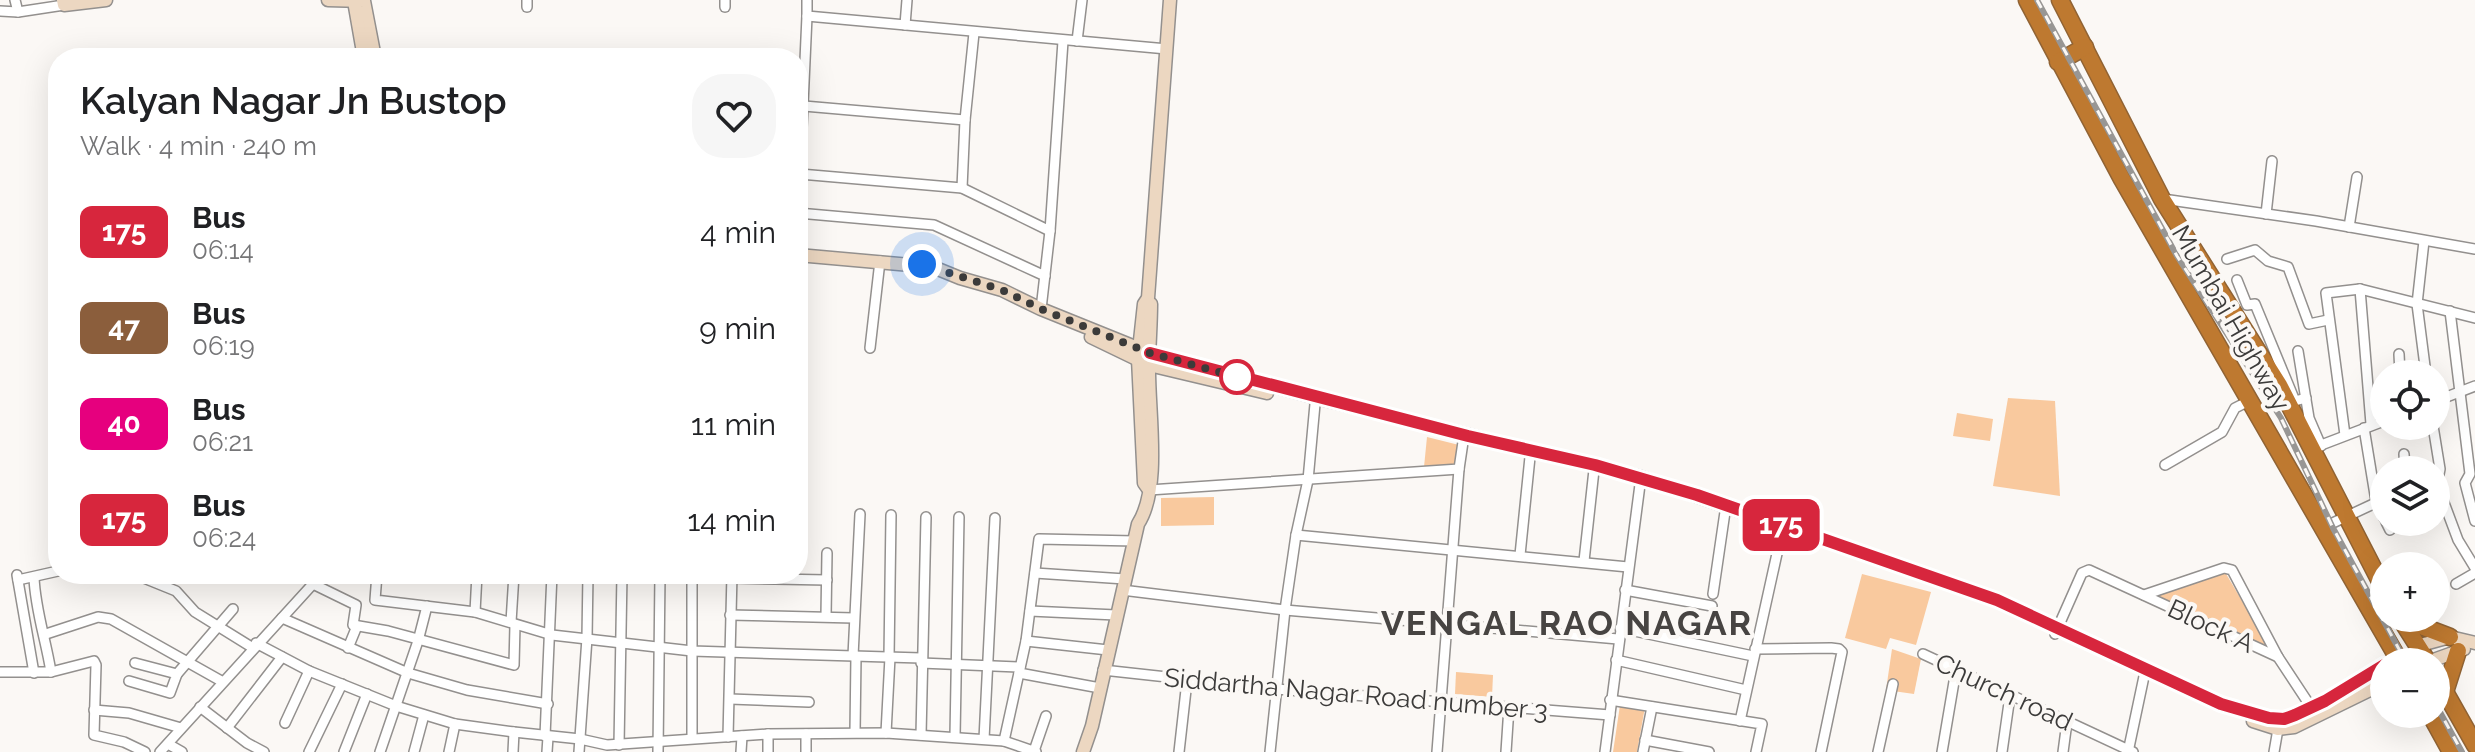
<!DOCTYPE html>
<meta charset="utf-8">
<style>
body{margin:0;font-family:Raleway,sans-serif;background:#f6f6f6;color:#202124;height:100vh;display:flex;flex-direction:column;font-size:30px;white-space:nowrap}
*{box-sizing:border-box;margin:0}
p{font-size:26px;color:#757577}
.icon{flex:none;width:44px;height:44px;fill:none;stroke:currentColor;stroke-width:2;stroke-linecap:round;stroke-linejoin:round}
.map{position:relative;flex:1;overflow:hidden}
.sheet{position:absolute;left:48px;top:48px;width:760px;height:536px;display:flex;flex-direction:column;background:#fff;border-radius:32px;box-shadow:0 8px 32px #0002}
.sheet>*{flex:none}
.badge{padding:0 16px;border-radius:12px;font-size:28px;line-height:52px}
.tools{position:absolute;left:2370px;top:360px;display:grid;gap:16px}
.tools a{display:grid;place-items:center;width:80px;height:80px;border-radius:50%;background:#fff;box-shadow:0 8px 32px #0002;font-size:40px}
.you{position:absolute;width:40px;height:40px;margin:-20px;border:6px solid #fff;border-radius:50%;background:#1a73e8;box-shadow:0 0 0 12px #1a73e833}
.map>.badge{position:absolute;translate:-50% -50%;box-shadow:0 0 0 4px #fff}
.round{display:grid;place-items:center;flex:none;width:84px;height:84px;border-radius:32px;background:#f6f6f6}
.summary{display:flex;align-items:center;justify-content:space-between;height:136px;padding:0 32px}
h1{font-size:38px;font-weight:600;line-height:60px}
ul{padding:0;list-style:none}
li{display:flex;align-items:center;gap:24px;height:96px;padding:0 32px}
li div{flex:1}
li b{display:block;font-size:30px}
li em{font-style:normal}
li .badge{min-width:88px;font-weight:700;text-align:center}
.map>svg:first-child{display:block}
.green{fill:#f9c99e}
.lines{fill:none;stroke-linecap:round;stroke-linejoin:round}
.street-casing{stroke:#93908e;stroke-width:12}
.secondary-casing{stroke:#93908e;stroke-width:15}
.highway-casing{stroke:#906334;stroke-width:19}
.street{stroke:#fff;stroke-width:9}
.secondary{stroke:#ecd7c1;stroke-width:12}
.highway{stroke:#be7930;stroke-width:16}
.rail-casing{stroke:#989694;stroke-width:6}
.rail{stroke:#fbf8f5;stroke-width:3;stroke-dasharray:9;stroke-linecap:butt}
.line-casing{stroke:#fff;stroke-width:18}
.line{stroke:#d7263d;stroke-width:12}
.walk{stroke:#3c3b3a;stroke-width:8;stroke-dasharray:0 14.4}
.stop-dot{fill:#fff;stroke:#d7263d;stroke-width:4}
.labels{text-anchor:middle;stroke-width:8;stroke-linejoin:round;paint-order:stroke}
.street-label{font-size:26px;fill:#3c3b3a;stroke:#fbf8f5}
.district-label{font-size:34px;font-weight:bold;letter-spacing:2px;fill:#474442;stroke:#fbf8f5}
</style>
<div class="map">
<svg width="2475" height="752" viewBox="0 0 2475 752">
<rect width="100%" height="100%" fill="#fbf8f5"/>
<g class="green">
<polygon points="2008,398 2055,401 2060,496 1993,486"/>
<polygon points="1957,413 1993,419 1990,441 1953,436"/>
<polygon points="1427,437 1459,445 1456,465 1424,467"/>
<polygon points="1214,497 1214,525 1161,526 1161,498"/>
<polygon points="2225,572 2271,650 2150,596"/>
<polygon points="1862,574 1931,592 1916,645 1890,638 1886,649 1845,638"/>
<polygon points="1892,649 1921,659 1914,694 1886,690"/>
<polygon points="1456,672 1493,675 1492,697 1455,694"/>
<polygon points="1620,705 1645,707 1637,752 1613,752"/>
</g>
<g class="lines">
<g class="street-casing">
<g id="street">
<polyline points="15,0 18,12"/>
<polyline points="527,0 527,7"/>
<polyline points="807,0 807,16 1167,49"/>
<polyline points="725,7 725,0"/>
<polyline points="0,11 18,12 64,5"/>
<polyline points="905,25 907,0"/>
<polyline points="1077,41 1082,0"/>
<polyline points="804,106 965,120"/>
<polyline points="800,174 962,188 1050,231"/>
<polyline points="962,188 965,120 974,33"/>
<polyline points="2163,199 2316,221 2475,249"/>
<polyline points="798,213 934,225 1045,276"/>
<polyline points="2266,214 2272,161"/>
<polyline points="798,216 807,16"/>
<polyline points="2349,227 2357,177"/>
<polyline points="2424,241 2417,304 2426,374"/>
<polyline points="2227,259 2255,250 2268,261 2288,267 2309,324 2328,320"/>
<polyline points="2237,280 2247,305 2255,304 2295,401 2306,398"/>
<polyline points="2360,289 2371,424"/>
<polyline points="1041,309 1050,231 1063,41"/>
<polyline points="2450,311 2470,474 2465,483 2475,521"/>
<polyline points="870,348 880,261"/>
<polyline points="2298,351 2309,418 2321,446"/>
<polyline points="2399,354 2400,374"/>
<polyline points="2436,401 2475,386"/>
<polyline points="2433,426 2440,469 2437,484"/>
<polyline points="2364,428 2376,501 2384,518"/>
<polyline points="2345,435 2326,293 2360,289 2475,318"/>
<polyline points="2316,447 2384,421"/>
<polyline points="2404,454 2405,470"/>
<polyline points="2165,465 2222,432 2235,408 2251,400"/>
<polyline points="2437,484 2458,540 2475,568"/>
<polyline points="1149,490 1459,469 1463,442"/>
<polyline points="2386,522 2390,530"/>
<polyline points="2322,528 2384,499"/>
<polyline points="1296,535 1628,567"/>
<polyline points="1520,555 1530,457"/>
<polyline points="1584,561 1594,470"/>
<polyline points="1035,573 1125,579"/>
<polyline points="134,574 176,591 195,612 253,648"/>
<polyline points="377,574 375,600 475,612 552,635 692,651 921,658"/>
<polyline points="17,575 34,673"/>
<path d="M 34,577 C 35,609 46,640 51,672"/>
<polyline points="732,578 827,580"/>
<polyline points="18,580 58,571"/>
<polyline points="313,584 356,605 353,625 388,631 514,665 515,625"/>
<polyline points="2456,584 2475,573"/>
<polyline points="1122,590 1285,610 1618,639"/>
<polyline points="1625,590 1712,606"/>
<polyline points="1713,594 1725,512"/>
<polyline points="2144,595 2224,568 2232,570 2278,657 2311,707"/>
<polyline points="1030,611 1116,615"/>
<polyline points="475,612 477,574"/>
<polyline points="730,615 854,618"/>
<polyline points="826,616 827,553"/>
<polyline points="282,618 408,673 467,690 548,704"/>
<polyline points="511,622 514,574"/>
<polyline points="1620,628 1753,656"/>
<polyline points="46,634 98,617 111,619 223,682"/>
<polyline points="2055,634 2082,573 2089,570 2278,657"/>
<polyline points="1026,641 1108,650"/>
<polyline points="256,643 309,671 396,706 455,724 514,732 580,739 607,745 768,734 886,733 1004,741 1036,752"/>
<polyline points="348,648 357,626"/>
<polyline points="1755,649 1831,648 1839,649 1842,652 1821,752"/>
<polyline points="1923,654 2133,752"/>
<polyline points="853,656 860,514"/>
<polyline points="889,657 891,515"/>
<polyline points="1616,660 1746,690"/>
<polyline points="921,663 1020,667"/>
<polyline points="1103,670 1276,689 1610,715"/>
<polyline points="0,672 51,672 94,661 96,665 94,735 124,742 145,752"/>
<polyline points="1019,673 1100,688"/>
<polyline points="177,674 233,609"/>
<polyline points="129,681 170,693 177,674 135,663"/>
<polyline points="730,699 809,702"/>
<polyline points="1610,700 1762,724 1756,752"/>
<polyline points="200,707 247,743 264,752"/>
<polyline points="94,710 129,713 181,728"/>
<polyline points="1740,721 1782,531"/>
<polyline points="285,723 309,671"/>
<polyline points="227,728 282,657"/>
<polyline points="855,732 856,656"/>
<polyline points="886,733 890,657"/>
<polyline points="921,735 926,517"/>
<polyline points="545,736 552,574"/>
<polyline points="955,736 959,517"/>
<polyline points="728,737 732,574"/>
<polyline points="692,738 692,574"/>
<polyline points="984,739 995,518"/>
<polyline points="1645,740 1709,752"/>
<polyline points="1004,741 1026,641 1039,539 1135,541"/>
<polyline points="168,744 182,752"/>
<polyline points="619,745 622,574"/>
<polyline points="1034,751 1046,716"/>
<polyline points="160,752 322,574"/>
<polyline points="309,752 342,684"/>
<polyline points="344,752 367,694"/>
<polyline points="380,752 418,641 427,606"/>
<polyline points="414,752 424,715"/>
<polyline points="449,752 455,724"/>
<polyline points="513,752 514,732"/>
<polyline points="547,752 548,737"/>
<polyline points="579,752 587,638 588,574"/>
<polyline points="658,752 660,574"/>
<polyline points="741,752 742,736"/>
<polyline points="768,752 768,734"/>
<polyline points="806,752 806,734"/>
<polyline points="1179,752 1187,681"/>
<polyline points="1270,752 1285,610 1296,535 1308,480 1315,404"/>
<polyline points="1437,752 1459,469"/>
<polyline points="1506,752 1509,707"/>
<polyline points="1605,752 1641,477"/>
<polyline points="1643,752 1652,707"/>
<polyline points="1878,752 1893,684"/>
<polyline points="1942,752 1956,670"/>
<polyline points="2002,752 2010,696"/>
<polyline points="2063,752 2067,722"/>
<polyline points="2128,752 2146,667"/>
<polyline points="2274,752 2278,729"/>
</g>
</g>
<g class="secondary-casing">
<g id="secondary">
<polyline points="63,0 64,5 106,0"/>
<polyline points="328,0 364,1 375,58"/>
<polyline points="354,1 364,58"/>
<polyline points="798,255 933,267 960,278 1002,290 1041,309 1150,353 1325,400 1641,477 1997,600 2221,704 2269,718 2284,719 2295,715 2325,701 2384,665"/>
<polyline points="1091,337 1149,365 1267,393"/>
<polyline points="1149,490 1144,483 1138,359 1144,304 1148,298 1170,0"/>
<polyline points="2417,646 2450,637 2475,643"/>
<polyline points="2428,662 2464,649"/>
<polyline points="2253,721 2278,729 2294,727 2384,683"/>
<path d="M 1083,752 L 1092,726 L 1138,524 C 1162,487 1148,410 1149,366 C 1149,346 1151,325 1151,304"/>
</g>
</g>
<g class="highway-casing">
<g id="highway">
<polyline points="2027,0 2122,179 2400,662"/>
<polyline points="2060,0 2162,199 2279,385 2384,589"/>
<polyline points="2058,62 2085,47"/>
<polyline points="2400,618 2450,637"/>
<polyline points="2400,618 2428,662"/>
<polyline points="2436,676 2475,745"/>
<polyline points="2445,692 2458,651"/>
<polyline points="2430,714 2451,752"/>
</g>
</g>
<use href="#street" class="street"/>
<use href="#secondary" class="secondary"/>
<use href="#highway" class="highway"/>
<g class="rail-casing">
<g id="rail">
<polyline points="2037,0 2177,256 2281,418 2333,528 2406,662"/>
<polyline points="2436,705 2462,752"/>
</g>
</g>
<use href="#rail" class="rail"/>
</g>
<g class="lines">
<g class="line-casing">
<polyline id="line" points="1150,353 1468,436 1595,465 1697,495 1997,600 2221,704 2269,718 2284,719 2295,715 2325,701 2384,665"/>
</g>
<use href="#line" class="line"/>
<polyline class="walk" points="922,264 1002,290 1041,309 1150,353 1237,377"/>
</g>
<circle class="stop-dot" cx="1237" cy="377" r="16"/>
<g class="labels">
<g class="street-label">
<text transform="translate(2231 318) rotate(60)" y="9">Mumbai Highway</text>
<text transform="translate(2211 626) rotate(25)" y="9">Block A</text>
<text transform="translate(2004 692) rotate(25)" y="9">Church road</text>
<text transform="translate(1356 694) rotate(5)" y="9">Siddartha Nagar Road number 3</text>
</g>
<g class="district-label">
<text x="1567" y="635">VENGAL RAO NAGAR</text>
</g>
</g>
</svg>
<div class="tools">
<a><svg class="icon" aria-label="locate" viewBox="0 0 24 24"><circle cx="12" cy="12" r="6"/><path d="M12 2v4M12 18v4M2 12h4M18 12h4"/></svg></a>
<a><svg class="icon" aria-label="layers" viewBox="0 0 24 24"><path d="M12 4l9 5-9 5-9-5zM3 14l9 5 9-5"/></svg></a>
<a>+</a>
<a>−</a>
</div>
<div class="you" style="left:922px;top:264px"></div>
<b class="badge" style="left:1781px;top:525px;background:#d7263d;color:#fff">175</b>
<section class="sheet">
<div class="summary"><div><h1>Kalyan Nagar Jn Bustop</h1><p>Walk · 4 min · 240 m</p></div><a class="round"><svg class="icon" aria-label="heart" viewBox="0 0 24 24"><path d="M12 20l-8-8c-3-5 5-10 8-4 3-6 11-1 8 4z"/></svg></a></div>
<ul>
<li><span class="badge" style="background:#d7263d;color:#fff">175</span><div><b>Bus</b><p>06:14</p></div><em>4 min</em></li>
<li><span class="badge" style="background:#8b5e3c;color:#fff">47</span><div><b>Bus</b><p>06:19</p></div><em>9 min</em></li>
<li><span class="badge" style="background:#e6007e;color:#fff">40</span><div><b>Bus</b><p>06:21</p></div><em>11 min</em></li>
<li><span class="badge" style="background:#d7263d;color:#fff">175</span><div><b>Bus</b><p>06:24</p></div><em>14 min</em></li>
</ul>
</section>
</div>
